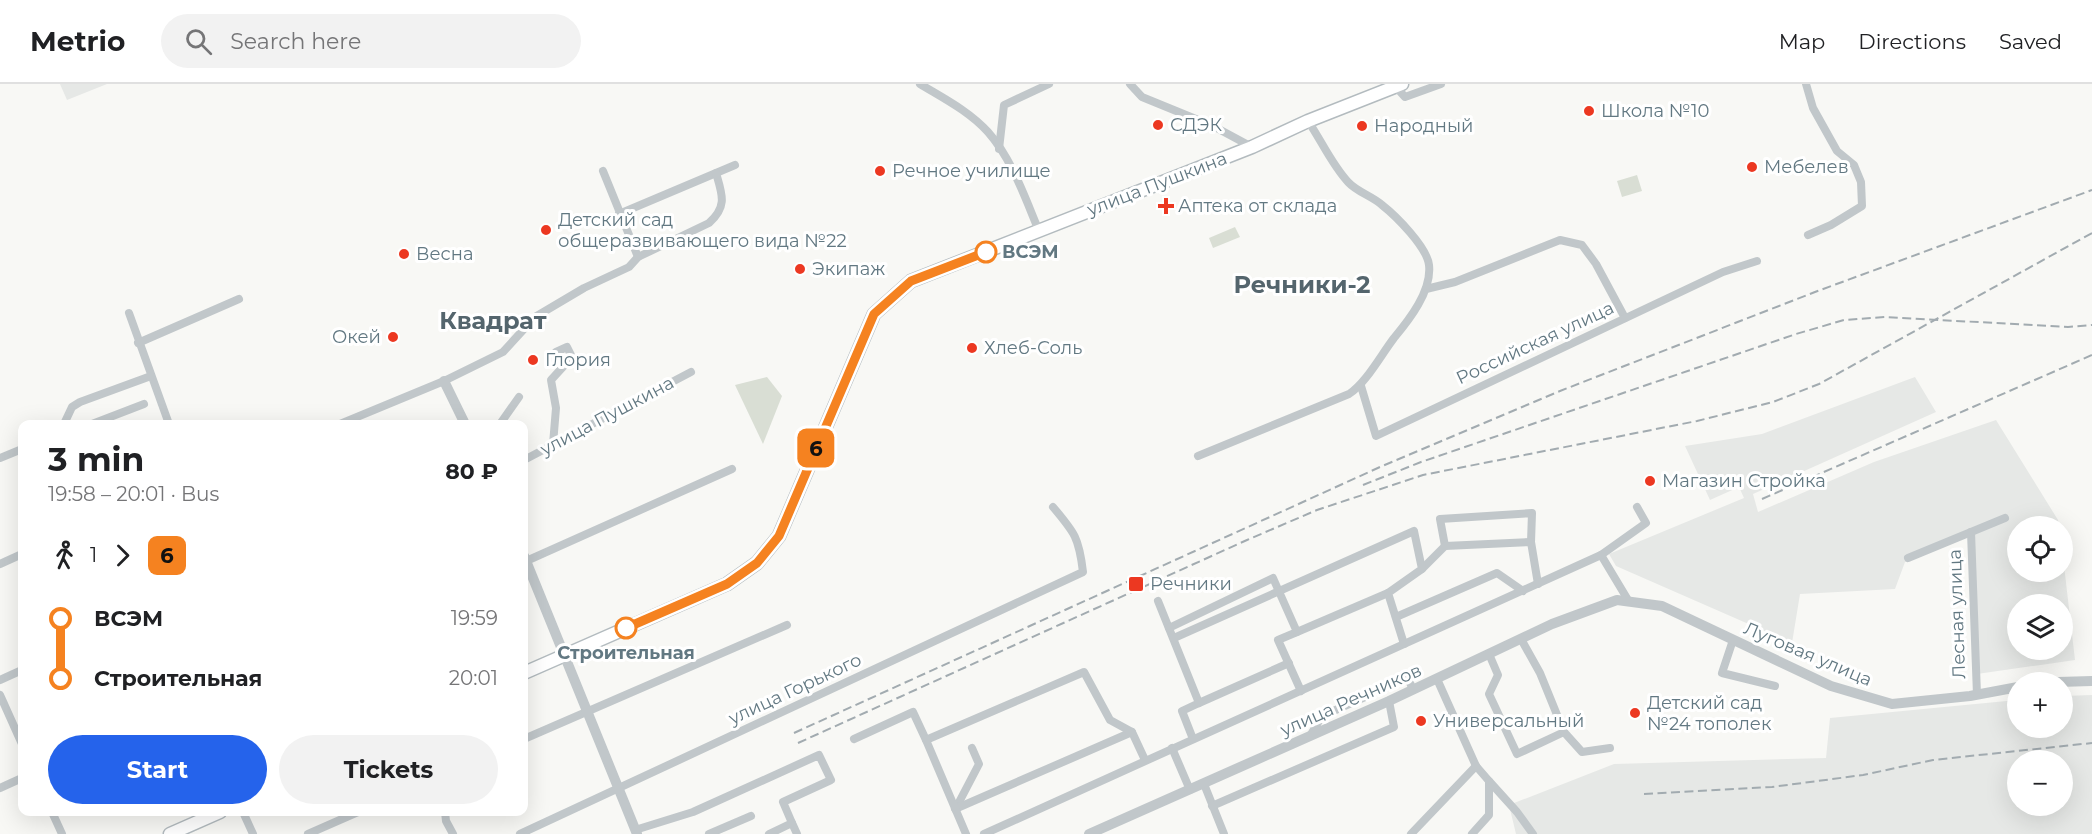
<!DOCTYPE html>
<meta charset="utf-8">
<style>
body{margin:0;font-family:Montserrat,sans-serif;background:#f2f2f2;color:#202124;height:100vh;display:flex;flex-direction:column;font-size:22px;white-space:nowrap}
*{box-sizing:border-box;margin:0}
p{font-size:20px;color:#757577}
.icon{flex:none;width:33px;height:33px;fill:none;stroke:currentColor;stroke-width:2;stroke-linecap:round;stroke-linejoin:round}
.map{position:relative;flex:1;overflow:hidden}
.side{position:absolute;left:18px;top:336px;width:510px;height:396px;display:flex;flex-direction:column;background:#fff;border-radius:12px;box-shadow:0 6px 24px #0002}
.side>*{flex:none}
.badge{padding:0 12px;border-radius:9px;font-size:21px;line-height:39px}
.fabs{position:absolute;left:2007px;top:432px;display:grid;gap:12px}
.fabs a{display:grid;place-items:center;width:66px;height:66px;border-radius:50%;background:#fff;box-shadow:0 6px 24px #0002;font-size:30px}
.map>.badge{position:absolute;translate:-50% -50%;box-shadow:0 0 0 3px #fff}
.legs{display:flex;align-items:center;gap:9px;height:66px;padding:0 30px;font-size:20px}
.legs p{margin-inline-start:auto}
.summary{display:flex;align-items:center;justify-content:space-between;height:102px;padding:0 30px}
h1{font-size:33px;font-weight:700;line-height:45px}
.cta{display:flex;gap:12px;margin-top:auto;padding:12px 30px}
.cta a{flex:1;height:69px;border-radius:36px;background:#2563eb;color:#fff;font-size:24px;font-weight:700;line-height:69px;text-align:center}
.cta a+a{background:#f2f2f2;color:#202124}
ul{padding:0 30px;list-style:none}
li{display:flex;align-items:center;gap:21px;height:60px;font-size:22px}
li i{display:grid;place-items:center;width:9px;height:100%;margin:0 8px;background:currentColor}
li i::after{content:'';width:15px;height:15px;margin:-8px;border:4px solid;border-radius:50%;background:#fff}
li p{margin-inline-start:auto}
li:first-child i{background:linear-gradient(#0000 50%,currentColor 0)}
li:last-child i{background:linear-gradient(currentColor 50%,#0000 0)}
header{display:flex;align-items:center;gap:36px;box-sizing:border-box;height:84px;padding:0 30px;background:#fff;border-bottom:2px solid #e0e0e0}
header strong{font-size:28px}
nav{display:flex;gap:33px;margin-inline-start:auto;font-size:21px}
.search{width:420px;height:54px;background:#f2f2f2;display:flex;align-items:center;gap:15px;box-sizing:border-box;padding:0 21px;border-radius:33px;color:#757577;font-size:22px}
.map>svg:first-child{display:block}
.built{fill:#e6e8e6;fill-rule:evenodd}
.green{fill:#d9ded4}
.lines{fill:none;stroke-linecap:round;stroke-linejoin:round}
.secondary-casing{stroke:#b3bbbf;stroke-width:15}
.minor{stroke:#c1c7ca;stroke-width:8}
.tertiary{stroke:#c1c7ca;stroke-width:10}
.secondary{stroke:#fff;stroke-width:12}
.rail{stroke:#a2abb0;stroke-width:2;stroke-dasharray:9 4.5;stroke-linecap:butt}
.line-1-casing{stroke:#fff;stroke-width:14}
.line-1{stroke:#f58220;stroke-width:9}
.poi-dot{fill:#ec3821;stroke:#fff;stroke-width:2}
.stop-1-dot{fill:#fff;stroke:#f58220;stroke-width:3}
.labels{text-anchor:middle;stroke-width:6;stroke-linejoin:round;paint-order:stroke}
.poi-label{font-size:18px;fill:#627882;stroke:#fff;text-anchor:start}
.street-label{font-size:18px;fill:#627882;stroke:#fff}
.stop-label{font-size:18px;font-weight:bold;fill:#627882;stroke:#fff;text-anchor:start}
.district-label{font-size:24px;font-weight:bold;fill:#54656d;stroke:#fff}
</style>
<header>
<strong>Metrio</strong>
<div class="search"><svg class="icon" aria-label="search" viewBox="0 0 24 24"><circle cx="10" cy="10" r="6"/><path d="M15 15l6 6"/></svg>Search here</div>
<nav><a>Map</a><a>Directions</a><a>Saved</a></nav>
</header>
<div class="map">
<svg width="2092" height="750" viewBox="0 0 2092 750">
<rect width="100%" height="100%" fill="#f8f8f5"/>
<g class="built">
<polygon points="60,0 107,0 67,16"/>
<path d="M 1915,293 L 1936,328 L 1753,410 L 1758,428 L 1874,378 L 1996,336 L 2058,436 L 2059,442 L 2018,442 L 2018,488 L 2062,488 L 2063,473 L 2075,576 L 1977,590 L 1969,451 L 1905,478 L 1895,505 L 1800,510 L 1792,559 L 1616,482 L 1609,470 L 1744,414 L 1739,403 L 1710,416 L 1685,362 L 1762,350 ZM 2018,520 L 2062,520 L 2062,566 L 2018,566 Z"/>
<path d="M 2092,611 L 2092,750 L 1516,750 L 1509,721 L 1614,680 L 1826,674 L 1830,634 L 2017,616 L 2018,644 L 2062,644 L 2063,612 ZM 2018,676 L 2062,676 L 2062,722 L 2018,722 Z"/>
</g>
<g class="green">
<polygon points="1637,91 1642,107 1622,113 1617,97"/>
<polygon points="1235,143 1240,153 1213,164 1209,154"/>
<polygon points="767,293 782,312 763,360 735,301"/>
</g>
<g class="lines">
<g class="secondary-casing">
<g id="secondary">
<polyline points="524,589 727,500 757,479 779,452 874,230 911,197 1252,63 1308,37 1402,0"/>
<polyline points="170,750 220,728"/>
</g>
</g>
<g class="minor">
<path d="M 920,0 C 943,14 969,27 988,48 C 1012,75 1025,114 1039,147"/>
<polyline points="1130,0 1142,13 1213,42 1252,63"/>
<polyline points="1806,0 1813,24 1837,67 1854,81 1861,98 1862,122 1831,141 1808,151"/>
<polyline points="1396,3 1405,13 1441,0"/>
<polyline points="999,65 1004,21 1049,0"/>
<polyline points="603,87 638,173"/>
<polyline points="619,130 735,81"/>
<polyline points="1426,205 1455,198 1560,156 1582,161 1596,180 1625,234"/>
<polyline points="129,229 169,340"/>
<polyline points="138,259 239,215"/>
<polyline points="1361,302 1376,352 1723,188 1757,177"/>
<polyline points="64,340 72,323 80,318 151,292"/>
<polyline points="92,340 144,320"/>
<path d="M 340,340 L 444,297 L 503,268 L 535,233 L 584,204 L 629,183 L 638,173 L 709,139 C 728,122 722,110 716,89"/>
<polyline points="500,340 519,313"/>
<polyline points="553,360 556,324 551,296 572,273 567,263 556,268"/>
<path d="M 1198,372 L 1349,310 C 1366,299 1381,271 1394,254 C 1409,236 1432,207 1429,181 C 1427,163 1396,132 1382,121 C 1372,112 1357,108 1348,98 C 1332,81 1321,56 1308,37"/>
<polyline points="0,374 22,365"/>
<polyline points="524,376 691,288"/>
<polyline points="1971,448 1977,611"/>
<polyline points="1445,462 1440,435 1532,429 1531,458"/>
<polyline points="1601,471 1628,516"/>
<polyline points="1908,474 2005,434"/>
<polyline points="524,478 732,385"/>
<polyline points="0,480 22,470"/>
<polyline points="1422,485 1445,462 1531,458 1538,500"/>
<polyline points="1158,517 1199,619 1182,627 1193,655"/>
<polyline points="1396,533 1497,489 1523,507"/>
<polyline points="1169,544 1273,494 1297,548 1278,556 1301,607"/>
<polyline points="1297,548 1388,509"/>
<polyline points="1174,554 1414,447 1422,485 1388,509 1404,560"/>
<polyline points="1733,556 1722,589 1775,602"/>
<polyline points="1489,570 1498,591 1489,610 1517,670 1564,648 1540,589 1521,555"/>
<polyline points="1437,595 1476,682 1489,697 1489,731 1472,750"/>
<polyline points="0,596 22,586"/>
<polyline points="0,611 22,660"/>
<polyline points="1199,619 1289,579"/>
<polyline points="1564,648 1582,668 1610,664"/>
<polyline points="1310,652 1322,632 1408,594 1413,606"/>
<polyline points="524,655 787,541"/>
<polyline points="854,655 913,628 926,656"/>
<polyline points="1172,664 1190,706"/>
<polyline points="1489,697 1517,728 1533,750"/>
<polyline points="1204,700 1224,750"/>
<polyline points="0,704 22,694"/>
<polyline points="1212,722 1394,643 1389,617"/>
<polyline points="956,724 979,680 972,664"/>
<polyline points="955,725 1132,648"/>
<polyline points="52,728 62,750"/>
<polyline points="243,728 253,750"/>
<polyline points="445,728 446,737 453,750"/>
<polyline points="635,746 693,728 819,671 831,696 783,718 792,739"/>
<polyline points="308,750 358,728"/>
<path d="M 520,750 L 1083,488 C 1079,454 1075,449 1053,423"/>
<polyline points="709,750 751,732"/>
<polyline points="769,750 792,739 797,750"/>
<polyline points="966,750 926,656 1084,588 1110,636 1132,648 1145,676"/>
<polyline points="984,750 1601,471 1646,439 1637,423"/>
<polyline points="1411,750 1476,682"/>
</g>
<g class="tertiary">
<polyline points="444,297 465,340"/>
<polyline points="524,472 637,750"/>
<polyline points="2058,598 2092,597"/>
<polyline points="1089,750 1389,617 1552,540 1617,516 1662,522 1831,602 1892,620 1970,612 2018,603"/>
</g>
<use href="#secondary" class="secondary"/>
<g class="rail">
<polyline points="1363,401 1421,378 1796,250 1844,236 1885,233 2068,243 2092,241"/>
<polyline points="1762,415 2092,271"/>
<polyline points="794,649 1380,383 1560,307 1815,208 2092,106"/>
<polyline points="798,659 1247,456 1317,426 1423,391 1697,337 1773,318 1819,300 2092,149"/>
<polyline points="1644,710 1772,703 1863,691 1933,676 2092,659"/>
</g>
</g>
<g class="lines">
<g class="line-1-casing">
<polyline id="line-1" points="626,544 727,500 757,479 779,452 874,230 911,197 986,168"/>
</g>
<use href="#line-1" class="line-1"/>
</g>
<g class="poi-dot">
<circle cx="1589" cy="27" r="6"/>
<circle cx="1158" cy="41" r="6"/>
<circle cx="1362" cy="42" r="6"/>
<circle cx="1752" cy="83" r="6"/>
<circle cx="880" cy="87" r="6"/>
<path d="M1163 113h6v6h6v6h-6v6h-6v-6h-6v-6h6z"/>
<circle cx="546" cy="146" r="6"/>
<circle cx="404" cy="170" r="6"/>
<circle cx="800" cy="185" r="6"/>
<circle cx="393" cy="253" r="6"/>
<circle cx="972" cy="264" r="6"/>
<circle cx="533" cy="276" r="6"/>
<circle cx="1650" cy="397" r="6"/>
<rect x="1128" y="492" width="16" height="16" rx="3"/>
<circle cx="1635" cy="629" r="6"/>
<circle cx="1421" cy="637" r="6"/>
</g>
<g class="stop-1-dot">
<circle cx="986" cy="168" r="10"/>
<circle cx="626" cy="544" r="10"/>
</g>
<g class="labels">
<g class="poi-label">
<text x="1601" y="33">Школа №10</text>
<text x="1170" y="47">СДЭК</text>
<text x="1374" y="48">Народный</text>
<text x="1764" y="89">Мебелев</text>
<text x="892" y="93">Речное училище</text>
<text x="1178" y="128">Аптека от склада</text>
<text x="558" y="142">Детский сад<tspan x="558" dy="21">общеразвивающего вида №22</tspan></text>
<text x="416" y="176">Весна</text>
<text x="812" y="191">Экипаж</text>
<text x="381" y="259" text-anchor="end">Окей</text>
<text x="984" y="270">Хлеб-Соль</text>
<text x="545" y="282">Глория</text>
<text x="1662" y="403">Магазин Стройка</text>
<text x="1150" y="506">Речники</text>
<text x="1647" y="625">Детский сад<tspan x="1647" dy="21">№24 тополек</tspan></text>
<text x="1433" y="643">Универсальный</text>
</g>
<g class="street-label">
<text transform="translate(1157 100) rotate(-21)" y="6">улица Пушкина</text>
<text transform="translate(1535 259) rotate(-25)" y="6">Российская улица</text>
<text transform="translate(607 332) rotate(-28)" y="6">улица Пушкина</text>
<text transform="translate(1957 530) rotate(-92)" y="6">Лесная улица</text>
<text transform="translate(1808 570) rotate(23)" y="6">Луговая улица</text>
<text transform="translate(795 605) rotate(-25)" y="6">улица Горького</text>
<text transform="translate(1351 616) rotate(-24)" y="6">улица Речников</text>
</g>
<g class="stop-label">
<text x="1002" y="174">ВСЭМ</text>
<text x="626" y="575" text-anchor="middle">Строительная</text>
</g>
<g class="district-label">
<text x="1302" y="209">Речники-2</text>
<text x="493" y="245">Квадрат</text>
</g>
</g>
</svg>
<div class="fabs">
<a><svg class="icon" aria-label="locate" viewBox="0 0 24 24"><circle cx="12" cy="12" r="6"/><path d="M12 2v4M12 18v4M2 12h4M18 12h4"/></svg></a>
<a><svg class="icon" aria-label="layers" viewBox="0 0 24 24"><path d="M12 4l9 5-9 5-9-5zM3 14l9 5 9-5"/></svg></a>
<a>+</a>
<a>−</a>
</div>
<b class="badge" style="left:816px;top:364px;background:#f58220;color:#111">6</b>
<section class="side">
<div class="summary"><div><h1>3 min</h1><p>19:58 – 20:01 · Bus</p></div><b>80 ₽</b></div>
<div class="legs"><svg class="icon" aria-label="walk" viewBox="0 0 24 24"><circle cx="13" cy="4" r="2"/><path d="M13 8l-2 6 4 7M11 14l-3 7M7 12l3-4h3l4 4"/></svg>1<svg class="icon" aria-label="forward" viewBox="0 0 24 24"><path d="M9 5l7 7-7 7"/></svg><b class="badge" style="background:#f58220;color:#111">6</b></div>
<ul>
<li><i style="color:#f58220"></i><b>ВСЭМ</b><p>19:59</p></li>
<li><i style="color:#f58220"></i><b>Строительная</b><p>20:01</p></li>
</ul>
<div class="cta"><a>Start</a><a>Tickets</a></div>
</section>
</div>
